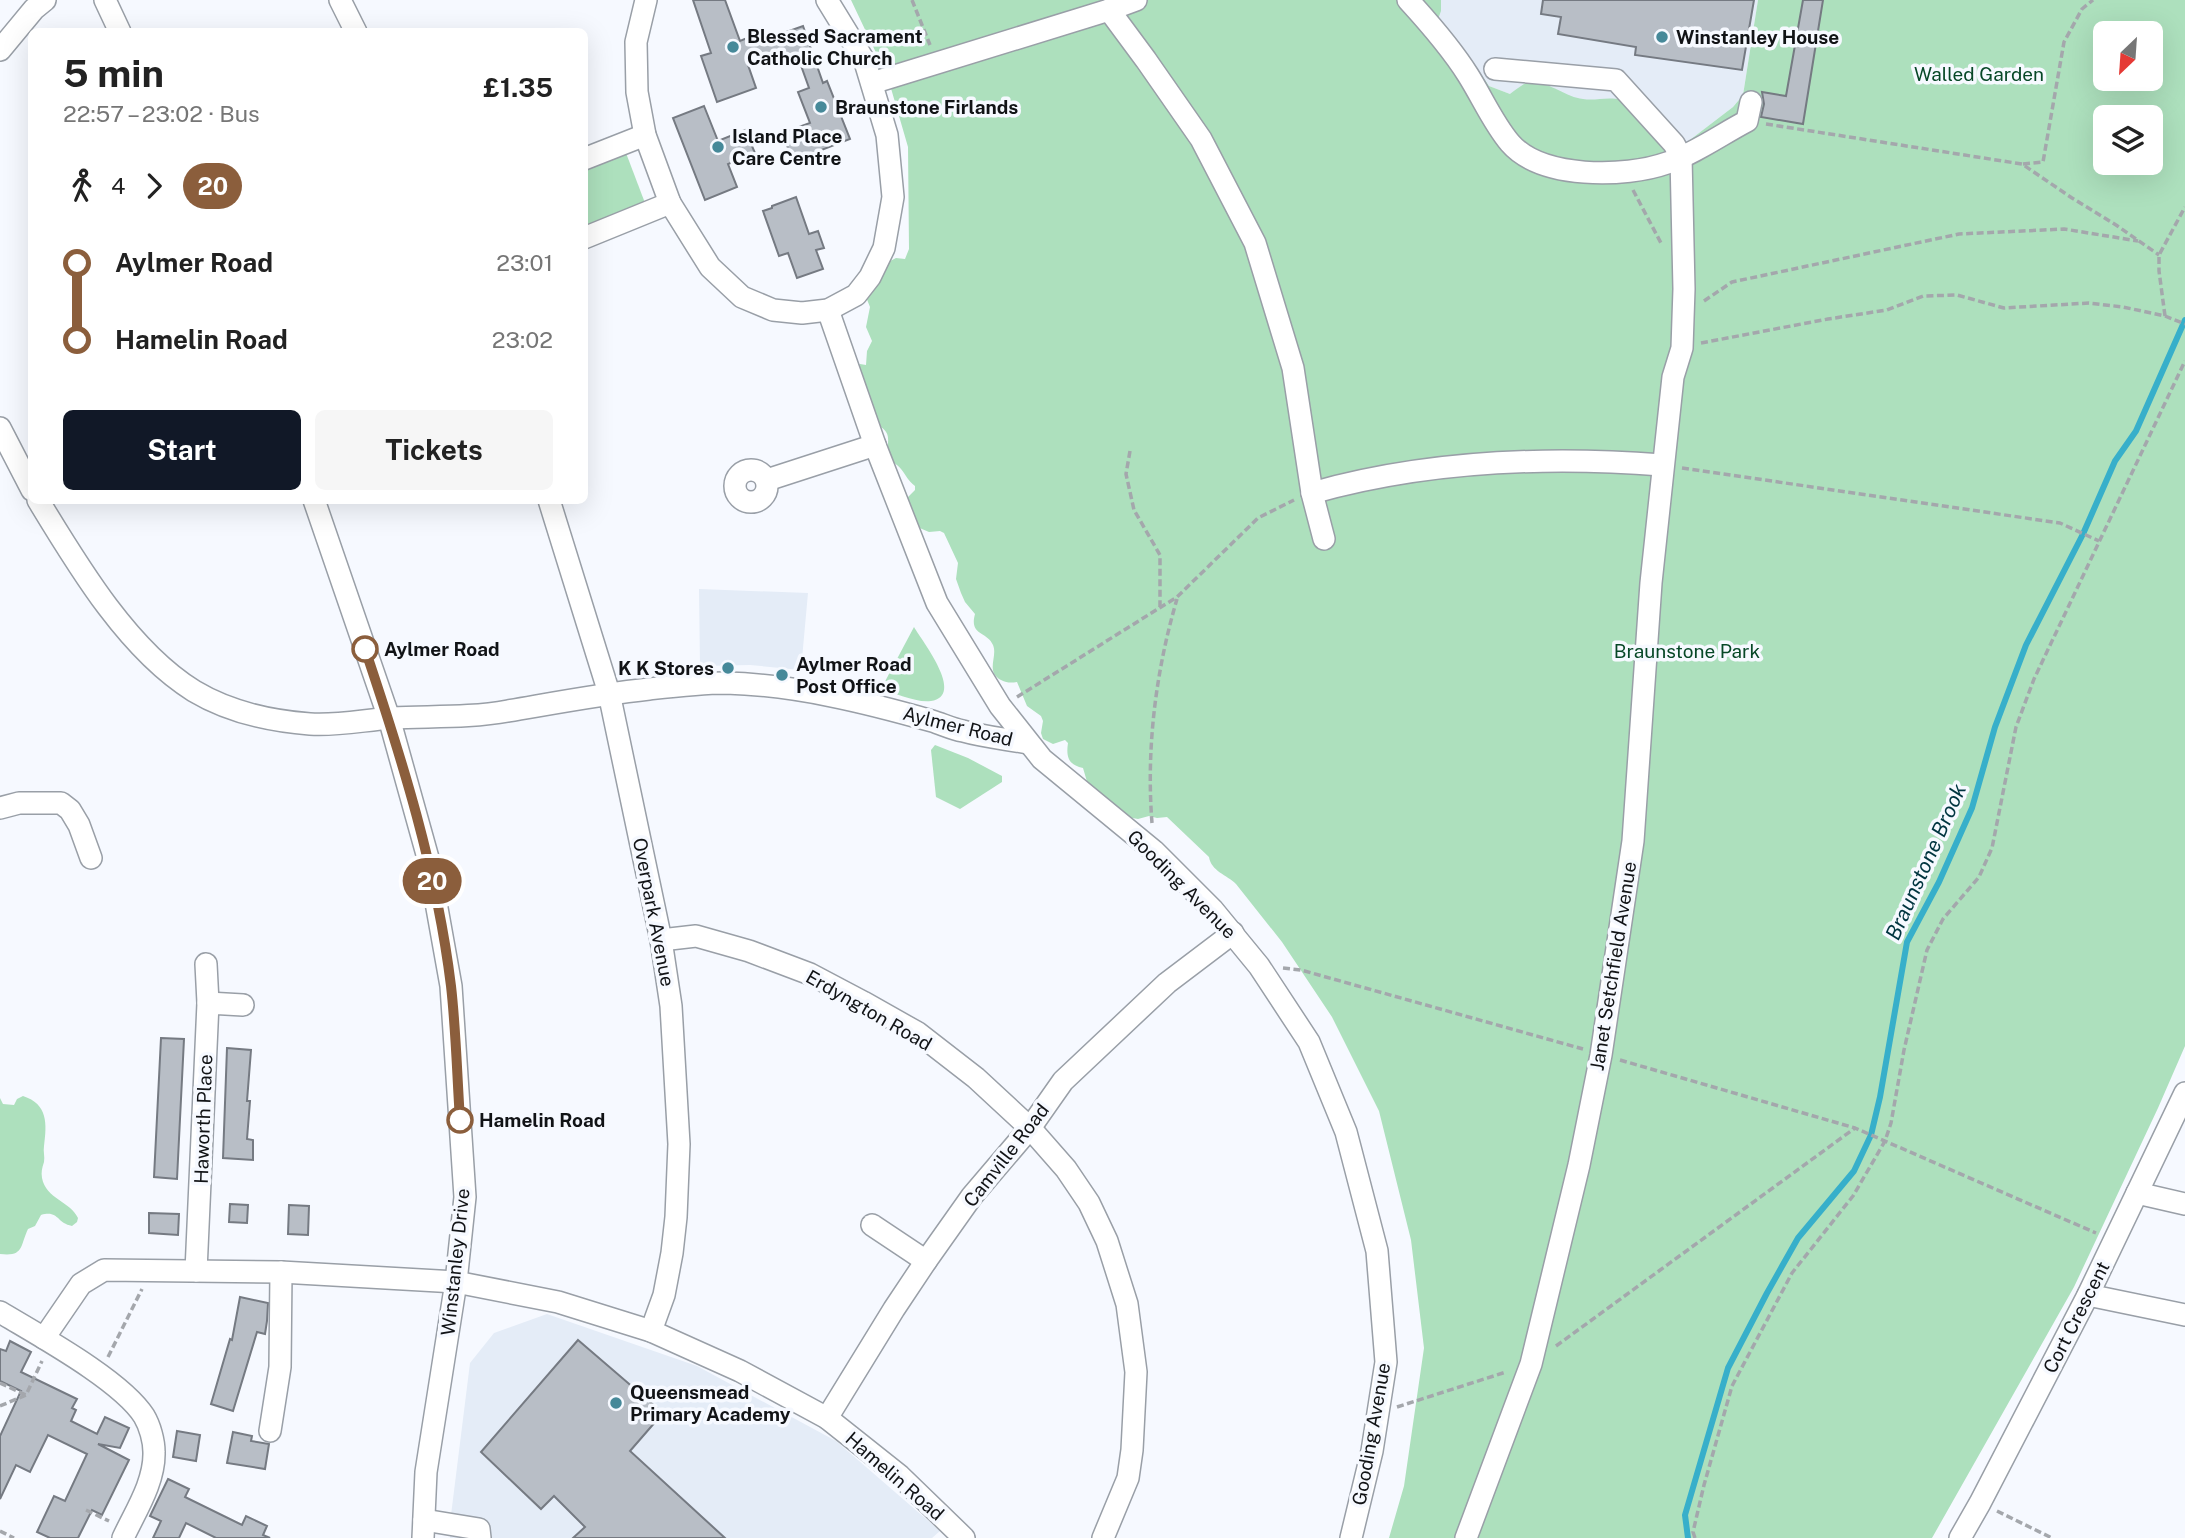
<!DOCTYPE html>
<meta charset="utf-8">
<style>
body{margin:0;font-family:"Public Sans",sans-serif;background:#f6f6f6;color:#222;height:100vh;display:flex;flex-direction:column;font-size:26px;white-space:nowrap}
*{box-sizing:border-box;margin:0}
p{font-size:23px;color:#767676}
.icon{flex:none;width:38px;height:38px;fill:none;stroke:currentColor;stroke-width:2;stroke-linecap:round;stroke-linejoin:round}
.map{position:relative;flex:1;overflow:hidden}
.panel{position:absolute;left:28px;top:28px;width:560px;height:476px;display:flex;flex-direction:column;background:#fff;border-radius:10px;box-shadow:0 7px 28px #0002}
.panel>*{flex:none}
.badge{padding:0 14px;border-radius:23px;font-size:24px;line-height:46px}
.needle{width:46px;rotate:205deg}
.buttons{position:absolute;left:2093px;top:21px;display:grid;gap:14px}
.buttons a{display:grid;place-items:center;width:70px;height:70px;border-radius:10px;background:#fff;box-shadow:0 7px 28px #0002;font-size:35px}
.map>.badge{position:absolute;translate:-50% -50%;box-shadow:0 0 0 4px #fff}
.legs{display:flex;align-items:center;gap:10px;height:77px;padding:0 35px;font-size:23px}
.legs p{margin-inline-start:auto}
.headline{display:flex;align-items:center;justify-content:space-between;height:119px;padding:0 35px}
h1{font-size:38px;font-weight:700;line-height:52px}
.button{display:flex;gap:14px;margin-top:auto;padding:14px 35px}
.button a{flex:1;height:80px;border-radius:10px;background:#111827;color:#fff;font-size:28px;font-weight:700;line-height:80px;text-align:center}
.button a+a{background:#f6f6f6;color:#222}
ul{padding:0 35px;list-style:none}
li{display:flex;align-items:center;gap:24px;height:77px;font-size:26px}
li i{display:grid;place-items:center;width:10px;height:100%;margin:0 9px;background:currentColor}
li i::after{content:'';width:18px;height:18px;margin:-9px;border:5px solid;border-radius:50%;background:#fff}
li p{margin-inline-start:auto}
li:first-child i{background:linear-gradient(#0000 50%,currentColor 0)}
li:last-child i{background:linear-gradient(currentColor 50%,#0000 0)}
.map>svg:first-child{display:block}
.built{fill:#e4ecf7}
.green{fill:#ade0bd;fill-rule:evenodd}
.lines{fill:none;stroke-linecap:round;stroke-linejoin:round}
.stream{stroke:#37afca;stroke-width:6}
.building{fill:#b8bec6;stroke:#757a82;stroke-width:2}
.minor-casing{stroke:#999fa7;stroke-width:24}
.path{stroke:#a4a7ac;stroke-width:3.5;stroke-dasharray:7 3.5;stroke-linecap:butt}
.minor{stroke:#fff;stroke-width:21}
.line-1-casing{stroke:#fff;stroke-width:16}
.line-1{stroke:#8b5e3c;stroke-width:10}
.poi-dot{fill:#468999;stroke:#f6f9ff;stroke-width:2.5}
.stop-1-dot{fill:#fff;stroke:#8b5e3c;stroke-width:3.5}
.labels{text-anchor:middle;stroke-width:7;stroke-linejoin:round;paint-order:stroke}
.poi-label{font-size:19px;font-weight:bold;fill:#111316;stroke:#f6f9ff;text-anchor:start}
.park-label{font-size:19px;fill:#074827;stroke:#f6f9ff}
.stop-label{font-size:19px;font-weight:bold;fill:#111316;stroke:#f6f9ff;text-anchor:start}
.street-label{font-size:19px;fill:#111316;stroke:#f6f9ff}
.water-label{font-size:21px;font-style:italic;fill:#003540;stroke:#f6f9ff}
</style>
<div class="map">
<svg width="2185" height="1538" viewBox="0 0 2185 1538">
<rect width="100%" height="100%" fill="#f6f9ff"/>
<g class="built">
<polygon points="1420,0 1758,0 1743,95 1733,107 1682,146 1510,94 1489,86 1473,62 1462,53"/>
<polygon points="699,589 808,593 801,670 750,665 700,666"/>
<polygon points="547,1314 697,1366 836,1441 940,1531 932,1538 450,1538 450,1523 470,1363 494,1333"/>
</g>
<g class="green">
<path d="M 851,0 L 1441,0 L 1441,11 L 1437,22 L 1462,53 L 1473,62 L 1489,86 L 1510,94 C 1514,91 1519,87 1524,84 C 1543,76 1564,97 1583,99 C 1597,101 1607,96 1622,100 L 1682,146 L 1733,107 L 1743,95 L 1758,0 L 2185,0 L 2185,1046 L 2158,1108 L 2074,1287 L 1932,1538 L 1389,1538 L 1404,1486 L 1424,1348 L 1411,1240 L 1379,1111 L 1332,1017 L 1282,942 L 1236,884 C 1227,875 1211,871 1209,857 L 1167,817 L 1157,818 L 1149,816 L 1138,819 L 1127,817 L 1088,785 L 1083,768 C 1068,765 1066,756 1068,743 L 1065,740 L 1053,744 L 1043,739 L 1041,733 L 1043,721 L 1041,716 L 1027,706 L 1017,682 C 1011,683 1007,683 1001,680 C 985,671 998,657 993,645 C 987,631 969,636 975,614 L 965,602 L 961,593 L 956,579 L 958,563 L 944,533 L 940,531 L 929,532 L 915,526 L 906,499 L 915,490 L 915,486 C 908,481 906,475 901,469 C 897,464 892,463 889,456 C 885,444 894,434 879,426 L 856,368 L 860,364 L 866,365 L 867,351 L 872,341 L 866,327 L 870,307 L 866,297 L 873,270 L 896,258 L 905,259 L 909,249 L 908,147 L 888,78 ZM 2105,33 L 2151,33 L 2151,79 L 2105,79 ZM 2105,117 L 2151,117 L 2151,163 L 2105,163 Z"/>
<polygon points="626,153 645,203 585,228 585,171"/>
<path d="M 914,627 C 922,641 966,696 931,701 C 916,703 895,693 881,689 Z"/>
<polygon points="935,745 968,758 1002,776 1002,782 960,809 936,797 931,750"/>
<path d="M 23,1096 C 48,1104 47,1124 44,1146 C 43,1151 45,1157 44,1162 C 42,1168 41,1172 42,1178 C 46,1199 70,1201 78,1218 L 77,1222 L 72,1226 C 56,1223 59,1210 41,1215 L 35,1226 L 28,1229 C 20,1246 24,1257 0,1254 L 0,1098 L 3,1104 L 14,1105 L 17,1099 Z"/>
</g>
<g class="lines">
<polyline class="stream" points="1688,1538 1685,1515 1728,1368 1767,1293 1798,1238 1854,1171 1871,1135 1880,1097 1907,942 1939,882 1972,808 1995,727 2026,645 2083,534 2115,461 2136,431 2185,320"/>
</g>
<g class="building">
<polygon points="693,0 725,0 740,41 752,36 755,43 803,26 823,83 827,81 850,139 793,161 782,133 810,123 798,92 809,88 799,60 784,65 779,51 747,62 756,88 717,102 701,56 711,53"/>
<polygon points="1543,0 1754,0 1742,70 1635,55 1636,47 1558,34 1561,17 1541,14"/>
<polygon points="1803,0 1823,0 1803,124 1761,117 1764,104 1762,92 1786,96"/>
<polygon points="704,106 718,141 745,130 755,153 728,164 737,187 705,200 673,118"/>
<polygon points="796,197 809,234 818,231 824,248 816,250 823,269 797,278 788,253 779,256 763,211 772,208 772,206"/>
<polygon points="161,1038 184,1039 177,1179 154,1177"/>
<polygon points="227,1048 251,1050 247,1101 250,1101 247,1139 253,1140 253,1160 223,1158"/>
<polygon points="230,1204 248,1205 247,1223 229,1222"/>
<polygon points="289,1205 309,1206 308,1235 288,1234"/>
<polygon points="149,1213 179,1214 178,1235 149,1233"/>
<polygon points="240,1297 268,1303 267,1321 265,1334 257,1332 233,1411 211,1404 230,1339 232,1340"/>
<polygon points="578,1340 663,1413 630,1451 725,1538 573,1538 585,1527 554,1496 541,1509 481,1452"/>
<polygon points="10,1341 31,1352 21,1372 77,1399 72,1408 76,1410 71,1421 97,1434 105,1417 129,1428 120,1448 98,1444 129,1460 102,1515 92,1510 78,1538 50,1538 37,1532 54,1496 65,1501 87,1454 48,1435 30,1472 16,1465 0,1499 0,1436 21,1391 0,1381 0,1349 6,1351"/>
<polygon points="177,1431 200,1435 196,1461 173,1457"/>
<polygon points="233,1432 252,1436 251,1441 269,1444 265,1469 227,1463"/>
<polygon points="168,1479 189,1489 185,1497 242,1525 246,1516 267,1526 263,1535 270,1538 216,1538 186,1523 179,1538 153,1538 161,1521 150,1516"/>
</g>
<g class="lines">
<g class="minor-casing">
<g id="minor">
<polyline points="105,0 120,32"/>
<polyline points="340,0 356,32"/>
<polyline points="646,0 636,42 637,92 645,135 670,203 710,267 742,297 773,310 802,313 828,310 856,295 870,277 884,248 893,197 887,135 865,62 827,0"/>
<path d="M 1408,0 C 1430,24 1451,48 1468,75 C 1482,97 1493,123 1510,143 C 1541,179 1625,178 1667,163 C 1694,154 1722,134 1747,121 L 1751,102"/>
<polyline points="1109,10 1146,60 1201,139 1255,243 1293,368 1312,493 1324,539"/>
<polyline points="0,50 34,9 45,0"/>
<polyline points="872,83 1109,10 1136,0"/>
<polyline points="584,159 645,135"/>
<polyline points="584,238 670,203"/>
<polyline points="828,310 875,445 937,603 1000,706 1042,759 1154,851 1213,910 1259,966 1309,1042 1346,1132 1377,1251 1386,1362 1372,1451 1351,1538"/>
<polyline points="0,428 32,490"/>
<circle cx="751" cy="486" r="16"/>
<polyline points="767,480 875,445"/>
<path d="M 1312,493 C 1425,461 1545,456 1662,465"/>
<path d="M 38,500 C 78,566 128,650 194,691 C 229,712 270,721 310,724 C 337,726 364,720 392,718 C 430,716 470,718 508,711 C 555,703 602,694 649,689 C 675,686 700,683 726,683 C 796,685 865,702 932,721 C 942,724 952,729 963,731 C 984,737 1007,739 1028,743"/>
<polyline points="314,500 389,718 428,858 451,986 465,1197 456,1282 426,1472 423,1538"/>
<polyline points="549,500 609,693 661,940 671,1006 679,1144 676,1217 672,1253 664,1295 651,1331"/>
<polyline points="0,808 19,803 61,803 70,810 79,825 91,858"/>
<polyline points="661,940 696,936 749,951 810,974 863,1002 918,1033 976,1078 1030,1128 1066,1169 1089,1203 1107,1241 1127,1304 1136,1372 1132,1450 1128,1478 1103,1538"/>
<polyline points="206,964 208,1003"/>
<polyline points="2137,1193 2185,1204"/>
<polyline points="872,1225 926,1261"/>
<polyline points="196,1271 208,1003 243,1005"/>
<polyline points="2088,1295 2185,1315"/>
<path d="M 0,1312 C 38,1335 121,1380 144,1416 C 150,1426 154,1441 154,1452 C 155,1482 135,1512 123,1538"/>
<polyline points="44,1338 81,1284 104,1270 281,1272 456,1282 558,1302 651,1331 740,1371 827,1418 900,1476 964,1538"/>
<polyline points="827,1418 894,1309 926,1261 972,1196 1030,1128 1063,1081 1167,983 1233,933"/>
<polyline points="270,1431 280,1367 281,1272"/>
<polyline points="424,1520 479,1529 480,1538"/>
<polyline points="1466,1538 1531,1364 1579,1165 1601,1055 1633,841 1651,583 1673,377 1682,348 1684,289 1681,157 1674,144 1616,80 1495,69"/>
<polyline points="1960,1538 1980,1503 2088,1295 2185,1093"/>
</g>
</g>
<g class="path">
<polyline points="912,0 930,45"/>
<polyline points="1766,124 2022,164 2072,198 2116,225 2159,255"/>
<polyline points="2023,164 2043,162 2064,42 2082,9 2093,0"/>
<polyline points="1633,190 1662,245"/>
<polyline points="1704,301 1732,282 1959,234 2064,229 2138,241"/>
<polyline points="2165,316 2159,271 2159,255 2185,207"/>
<polyline points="1701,343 1828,319 1887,310 1923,296 1957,295 2004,308 2089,303 2123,307 2165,316 2185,324"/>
<polyline points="1130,451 1126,474 1134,510 1160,555 1160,607"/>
<polyline points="1682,468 2060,523 2099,541"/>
<polyline points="1017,697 1177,597 1258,518 1294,500"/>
<path d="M 1152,823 C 1146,748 1156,670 1177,599"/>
<polyline points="1283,968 1301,970 1583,1049"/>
<polyline points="1620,1060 1855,1128 2096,1233"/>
<polyline points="1556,1346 1855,1128"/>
<polyline points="108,1357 142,1289"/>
<polyline points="0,1383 26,1395"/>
<polyline points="0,1406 26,1395 42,1361"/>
<polyline points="1397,1407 1506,1372"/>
<polyline points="86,1510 109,1521"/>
<polyline points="1997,1511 2052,1538"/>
<polyline points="0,1531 14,1538"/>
<polyline points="1695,1538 1693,1532 1704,1485 1732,1386 1792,1273 1853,1196 1885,1141 1891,1123 1904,1050 1927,950 1943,919 1979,877 1992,848 2016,727 2034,679 2185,361"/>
</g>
<use href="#minor" class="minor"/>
</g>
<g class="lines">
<g class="line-1-casing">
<path id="line-1" d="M 365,649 C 402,759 437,871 451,986 C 456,1030 457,1075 460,1120"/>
</g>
<use href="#line-1" class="line-1"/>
</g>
<g class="poi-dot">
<circle cx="1662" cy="37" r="7"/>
<circle cx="733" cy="47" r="7"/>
<circle cx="821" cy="107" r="7"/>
<circle cx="718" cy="147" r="7"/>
<circle cx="728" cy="668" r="7"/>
<circle cx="782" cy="675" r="7"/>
<circle cx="616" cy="1403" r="7"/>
</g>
<g class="stop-1-dot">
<circle cx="365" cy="649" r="12"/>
<circle cx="460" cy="1120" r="12"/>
</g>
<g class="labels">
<g class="poi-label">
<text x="747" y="43">Blessed Sacrament<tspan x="747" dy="22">Catholic Church</tspan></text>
<text x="1676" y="44">Winstanley House</text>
<text x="835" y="114">Braunstone Firlands</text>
<text x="732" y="143">Island Place<tspan x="732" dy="22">Care Centre</tspan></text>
<text x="796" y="671">Aylmer Road<tspan x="796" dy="22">Post Office</tspan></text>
<text x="714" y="675" text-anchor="end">K K Stores</text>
<text x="630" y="1399">Queensmead<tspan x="630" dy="22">Primary Academy</tspan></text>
</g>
<g class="park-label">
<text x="1979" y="81">Walled Garden</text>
<text x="1687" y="658">Braunstone Park</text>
</g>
<g class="stop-label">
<text x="384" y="656">Aylmer Road</text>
<text x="479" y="1127">Hamelin Road</text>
</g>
<g class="street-label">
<text transform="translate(958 726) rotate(14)" y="7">Aylmer Road</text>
<text transform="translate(1182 884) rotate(45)" y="7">Gooding Avenue</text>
<text transform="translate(654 912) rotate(79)" y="7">Overpark Avenue</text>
<text transform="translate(1613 966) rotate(-81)" y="7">Janet Setchfield Avenue</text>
<text transform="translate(869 1010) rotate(30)" y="7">Erdyngton Road</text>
<text transform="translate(203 1119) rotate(-88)" y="7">Haworth Place</text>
<text transform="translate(1006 1155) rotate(-52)" y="7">Camville Road</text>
<text transform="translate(455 1262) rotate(-84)" y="7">Winstanley Drive</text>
<text transform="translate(2076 1317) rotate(-63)" y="7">Cort Crescent</text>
<text transform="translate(1371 1434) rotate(-80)" y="7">Gooding Avenue</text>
<text transform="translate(895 1476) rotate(41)" y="7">Hamelin Road</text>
</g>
<g class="water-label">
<text transform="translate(1926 862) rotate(-66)" y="7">Braunstone Brook</text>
</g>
</g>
</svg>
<div class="buttons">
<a><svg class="needle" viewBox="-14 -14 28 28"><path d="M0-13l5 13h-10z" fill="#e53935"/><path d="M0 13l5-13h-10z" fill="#767676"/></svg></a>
<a><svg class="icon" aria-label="layers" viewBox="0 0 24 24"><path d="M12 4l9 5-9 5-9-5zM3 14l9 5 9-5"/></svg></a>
</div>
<b class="badge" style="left:432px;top:881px;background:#8b5e3c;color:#fff">20</b>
<section class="panel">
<div class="headline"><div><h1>5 min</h1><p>22:57 – 23:02 · Bus</p></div><b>£1.35</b></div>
<div class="legs"><svg class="icon" aria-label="walk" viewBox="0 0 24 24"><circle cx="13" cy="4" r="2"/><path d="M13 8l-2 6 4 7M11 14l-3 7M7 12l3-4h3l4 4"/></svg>4<svg class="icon" aria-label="forward" viewBox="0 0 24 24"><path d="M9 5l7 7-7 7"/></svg><b class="badge" style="background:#8b5e3c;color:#fff">20</b></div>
<ul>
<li><i style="color:#8b5e3c"></i><b>Aylmer Road</b><p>23:01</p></li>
<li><i style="color:#8b5e3c"></i><b>Hamelin Road</b><p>23:02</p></li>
</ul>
<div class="button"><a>Start</a><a>Tickets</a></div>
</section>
</div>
